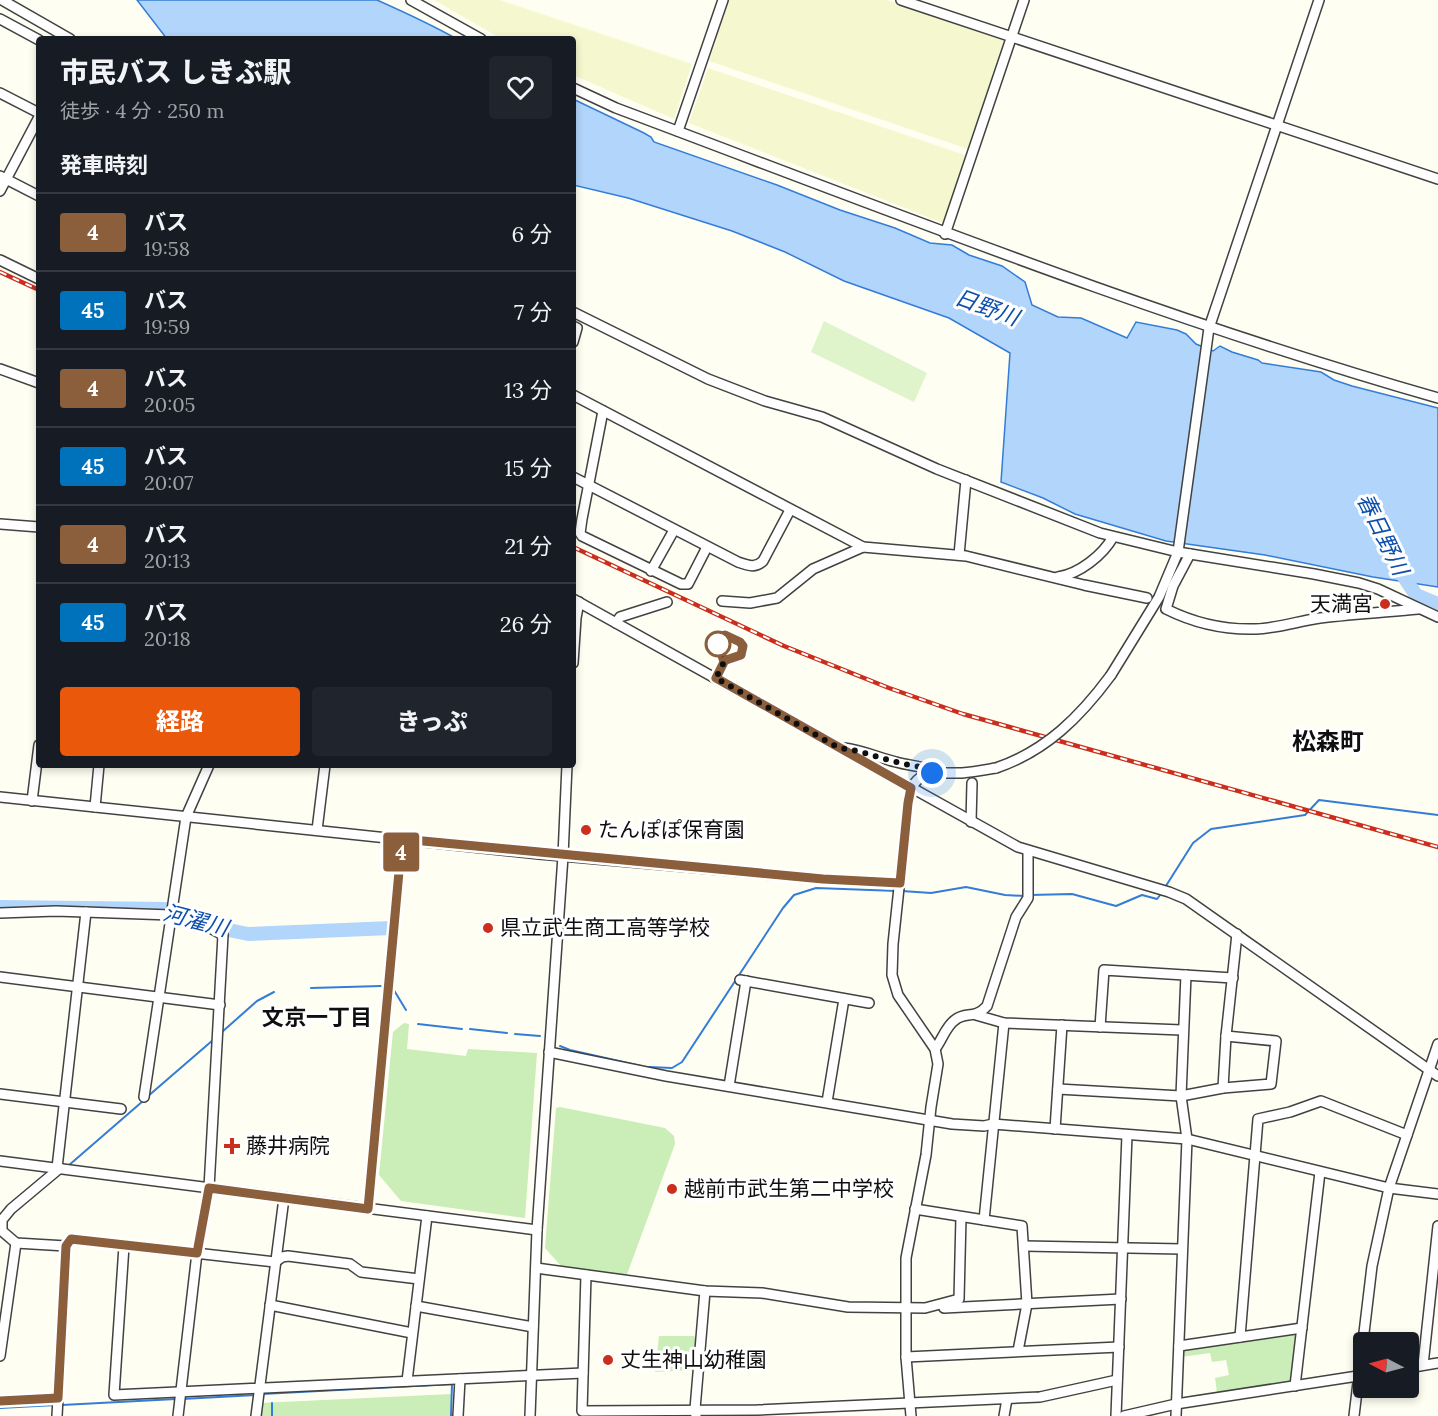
<!DOCTYPE html>
<html lang="ja">
<meta charset="utf-8">
<style>
body{margin:0;font-family:Lora,"Noto Sans JP",serif;background:#20242c;color:#f1f3f6;height:100vh;display:flex;flex-direction:column;font-size:22px;white-space:nowrap}
*{box-sizing:border-box;margin:0}
p{font-size:20px;color:#9ea1a6}
.icon{flex:none;width:33px;height:33px;fill:none;stroke:currentColor;stroke-width:2;stroke-linecap:round;stroke-linejoin:round}
.map{position:relative;flex:1;overflow:hidden}
.drawer{position:absolute;left:36px;top:36px;width:540px;height:732px;display:flex;flex-direction:column;background:#171b24;border-radius:6px;box-shadow:0 3px 9px #0003}
.drawer>*{flex:none}
.badge{padding:0 12px;border-radius:4px;font-size:21px;line-height:39px}
.needle{width:39px;rotate:276deg}
.controls{position:absolute;left:1353px;top:1332px;display:grid;gap:12px}
.controls a{display:grid;place-items:center;width:66px;height:66px;border-radius:6px;background:#171b24;box-shadow:0 3px 9px #0003;font-size:30px}
.you{position:absolute;width:30px;height:30px;margin:-15px;border:4px solid #fff;border-radius:50%;background:#1a73e8;box-shadow:0 0 0 9px #1a73e833}
.map>.badge{position:absolute;translate:-50% -50%;box-shadow:0 0 0 3px #fff}
h2{padding:0 24px;font-size:22px;line-height:54px}
.round{display:grid;place-items:center;flex:none;width:63px;height:63px;border-radius:6px;background:#20242c}
.summary{display:flex;align-items:center;justify-content:space-between;height:102px;padding:0 24px}
h1{font-size:28px;font-weight:800;line-height:45px}
.cta{display:flex;gap:12px;margin-top:auto;padding:12px 24px}
.cta a{flex:1;height:69px;border-radius:6px;background:#ea580c;color:#fff;font-size:24px;font-weight:800;line-height:69px;text-align:center}
.cta a+a{background:#20242c;color:#f1f3f6}
ul{padding:0;list-style:none}
li{display:flex;align-items:center;gap:18px;height:78px;padding:0 24px;border-top:2px solid #363941}
li div{flex:1}
li b{display:block;font-size:22px}
li em{font-style:normal}
li .badge{min-width:66px;font-weight:700;text-align:center}
.map>svg:first-child{display:block}
.farmland{fill:#f5f8cf}
.green{fill:#cbedb7}
.pitch{fill:#dff4ca}
.water{fill:#b2d5fb;stroke:#337dd8;stroke-width:1.5}
.lines{fill:none;stroke-linecap:round;stroke-linejoin:round}
.stream{stroke:#337dd8;stroke-width:2}
.river{stroke:#b2d5fb;stroke-width:14}
.minor-casing{stroke:#424242;stroke-width:12}
.minor{stroke:#fff;stroke-width:9}
.rail-casing{stroke:#cb2e1c;stroke-width:4.5}
.rail{stroke:#fff;stroke-width:2;stroke-dasharray:7;stroke-linecap:butt}
.minor-bridge-casing{stroke:#424242;stroke-width:12;stroke-linecap:butt}
.minor-bridge{stroke:#fff;stroke-width:9}
.line-casing{stroke:#fff;stroke-width:14}
.line{stroke:#8b5e3c;stroke-width:9}
.walk{stroke:#0f0f0f;stroke-width:6;stroke-dasharray:0 10.8}
.poi-dot{fill:#cb2e1c;stroke:#fff;stroke-width:2}
.stop-dot{fill:#fff;stroke:#8b5e3c;stroke-width:3}
.labels{text-anchor:middle;stroke-width:6;stroke-linejoin:round;paint-order:stroke}
.poi-label{font-size:21px;fill:#0f0f0f;stroke:#fff;text-anchor:start}
.water-label{font-size:22px;font-style:italic;fill:#0e4fac;stroke:#fff}
.neighbourhood-label{font-size:22px;font-weight:bold;fill:#0f0f0f;stroke:#fff}
.quarter-label{font-size:24px;font-weight:bold;fill:#0f0f0f;stroke:#fff}
</style>
<div class="map">
<svg width="1438" height="1416" viewBox="0 0 1438 1416">
<rect width="100%" height="100%" fill="#fffef2"/>
<g class="farmland">
<polygon points="434,0 500,0 692,64 674,119 573,75 573,39 502,39"/>
<polygon points="729,0 887,0 1004,39 968,149 709,61"/>
<polygon points="708,68 965,155 943,223 689,123"/>
</g>
<g class="green">
<polygon points="404,1023 409,1024 407,1049 466,1056 468,1049 537,1053 525,1218 401,1201 379,1175 393,1032"/>
<polygon points="560,1107 665,1128 674,1136 675,1144 626,1277 561,1266 545,1248 556,1108"/>
<polygon points="1298,1333 1292,1381 1217,1393 1215,1378 1229,1375 1226,1360 1212,1362 1210,1353 1181,1357 1181,1349"/>
<polygon points="659,1336 694,1336 697,1340 694,1370 655,1372"/>
<polygon points="452,1394 451,1416 259,1416 260,1403"/>
</g>
<polygon class="pitch" points="824,321 927,373 914,402 811,352"/>
<g class="water">
<path d="M 137,0 L 377,0 C 404,12 432,25 457,39 L 167,39 Z"/>
<polygon points="573,99 644,133 651,137 654,142 777,185 840,210 895,228 930,243 952,245 969,255 1002,266 1025,282 1032,305 1058,317 1081,318 1127,338 1136,322 1177,330 1186,334 1196,344 1213,351 1220,346 1232,352 1258,360 1262,363 1321,372 1334,380 1352,386 1438,408 1438,587 1373,577 1265,555 1166,541 1075,514 1043,498 1001,482 1010,353 949,318 844,281 785,252 732,231 628,198 573,185"/>
</g>
<g class="lines">
<g class="stream">
<polyline points="1164,889 1193,843 1211,829 1305,815 1319,800 1438,815"/>
<polyline points="902,891 931,893 966,887 1005,895 1025,896"/>
<polyline points="1030,895 1072,894 1116,906 1142,895 1157,899 1161,894"/>
<polyline points="392,987 406,1010"/>
<polyline points="311,988 381,986"/>
<polyline points="418,1024 462,1029"/>
<polyline points="470,1029 507,1033"/>
<polyline points="222,1032 257,1001 274,992"/>
<polyline points="515,1034 540,1036"/>
<polyline points="560,1046 570,1050 641,1066"/>
<polyline points="649,1067 672,1068 682,1062 783,908 794,895 816,888 897,891"/>
<polyline points="147,1097 213,1040"/>
<polyline points="68,1166 143,1101"/>
<polyline points="11,1215 27,1201"/>
<polyline points="262,1394 452,1384 451,1416"/>
<polyline points="182,1399 257,1395"/>
<polyline points="272,1403 272,1416"/>
<polyline points="62,1405 176,1399"/>
<polyline points="0,1408 56,1405"/>
</g>
<g class="river">
<polyline points="1398,568 1416,595 1438,604"/>
<polyline points="0,907 168,909 197,916 224,929 248,934 391,928"/>
</g>
<g class="minor-casing">
<g id="minor">
<polyline points="2,0 70,39"/>
<polyline points="411,0 481,39"/>
<polyline points="901,0 1438,179"/>
<polyline points="0,19 39,40"/>
<path d="M 573,88 L 616,108 C 888,210 1158,318 1438,398"/>
<polyline points="0,93 39,113"/>
<polyline points="678,131 723,0"/>
<polyline points="0,176 39,196"/>
<polyline points="0,191 39,117"/>
<polyline points="945,234 1024,0"/>
<polyline points="0,260 39,279"/>
<polyline points="573,312 708,379 765,401 822,417 937,469 1100,533 1178,552 1314,574 1359,583 1378,589 1438,617"/>
<polyline points="573,326 577,328 573,342"/>
<polyline points="0,369 39,383"/>
<polyline points="573,395 863,547 966,556 1084,585 1147,598"/>
<polyline points="603,411 582,519 580,533 582,536 681,584 688,584 707,547"/>
<path d="M 573,477 L 738,562 C 747,565 755,569 763,561 L 790,510"/>
<polyline points="0,524 39,527"/>
<path d="M 1190,554 L 1173,586 L 1166,609 C 1194,623 1225,630 1256,629 C 1278,628 1299,621 1320,618 C 1353,614 1385,612 1418,609"/>
<polyline points="959,555 966,480"/>
<polyline points="651,571 674,530"/>
<path d="M 1058,577 C 1079,574 1103,555 1113,537"/>
<polyline points="573,599 1018,847 1169,892 1186,899 1438,1076"/>
<polyline points="722,601 750,603 777,598 813,569 863,547"/>
<polyline points="616,623 620,617 667,602"/>
<polygon points="725,635 740,642 743,647 741,655 724,661 718,647 720,638"/>
<polyline points="573,663 576,618 579,602 575,603"/>
<polyline points="1111,675 1159,597 1178,552 1209,328 1319,0"/>
<path d="M 844,748 C 862,750 879,758 896,762 C 910,766 925,766 938,773"/>
<polyline points="0,797 539,854 823,879 900,883"/>
<polyline points="32,801 39,745"/>
<polyline points="95,807 99,765"/>
<polyline points="971,822 972,783"/>
<polyline points="317,830 325,765"/>
<polyline points="0,913 56,911 171,915 192,918 223,935 209,1188 197,1253 178,1416"/>
<polyline points="0,977 220,1005"/>
<polyline points="740,980 869,1003"/>
<polyline points="976,1015 1004,1023 1182,1030"/>
<polyline points="1100,1027 1104,970 1233,978"/>
<path d="M 935,1049 C 942,1040 946,1026 955,1020 C 966,1011 974,1020 987,1006 L 1016,917 L 1028,898 L 1028,852"/>
<polyline points="549,1052 666,1076 952,1124 984,1126 993,1124 1187,1139 1389,1188 1438,1194"/>
<polyline points="729,1086 746,981"/>
<polyline points="1223,1088 1226,1036 1237,934"/>
<polyline points="1058,1089 1181,1096 1223,1088 1271,1084 1276,1041 1226,1036"/>
<polyline points="0,1094 121,1109"/>
<polyline points="144,1097 186,817 209,765"/>
<polyline points="827,1102 844,999"/>
<polyline points="1055,1129 1062,1025"/>
<polyline points="0,1161 537,1230"/>
<polyline points="57,1168 86,912"/>
<polyline points="60,1168 11,1209 2,1220 2,1231 16,1243 66,1246"/>
<polyline points="368,1209 402,839"/>
<polyline points="915,1209 1022,1226 1027,1304 1018,1351"/>
<polyline points="984,1220 1004,1023"/>
<polyline points="124,1246 114,1395 583,1373"/>
<polyline points="1024,1246 1182,1249"/>
<polyline points="536,1268 705,1291 762,1293 848,1307 925,1308 959,1299 961,1217"/>
<polyline points="586,1275 582,1411 757,1410 1040,1397 1117,1380"/>
<polyline points="270,1305 412,1333"/>
<polyline points="416,1306 533,1327"/>
<polyline points="944,1308 1121,1299"/>
<polyline points="1240,1337 1258,1119 1290,1112 1321,1101 1407,1135"/>
<polyline points="1179,1346 1302,1328"/>
<polyline points="0,1356 16,1243"/>
<polyline points="906,1357 1119,1347"/>
<polyline points="1423,1365 1438,1226"/>
<polyline points="1408,1368 1438,1363"/>
<polyline points="407,1381 427,1216"/>
<polyline points="1295,1386 1320,1172"/>
<polyline points="0,1401 58,1398"/>
<polyline points="57,1416 66,1246 71,1239 275,1262 282,1257 288,1256 350,1264 361,1272 419,1279"/>
<polyline points="256,1416 284,1198"/>
<polyline points="458,1416 460,1379"/>
<polyline points="530,1416 537,1230 563,856 567,765"/>
<polyline points="696,1416 695,1409 705,1291"/>
<path d="M 911,1416 L 906,1357 L 906,1258 L 926,1155 L 931,1107 L 938,1064 L 935,1049 L 898,995 L 892,975 L 893,944 L 908,803 C 913,767 934,774 962,773 C 973,772 984,770 996,768"/>
<polyline points="1004,1416 1007,1399"/>
<polyline points="1116,1416 1127,1135"/>
<polyline points="1124,1416 1176,1404 1364,1375"/>
<polyline points="1176,1416 1187,1139 1181,1096 1186,975"/>
<polyline points="1354,1416 1372,1266 1389,1188 1438,1044"/>
</g>
</g>
<use href="#minor" class="minor"/>
<g class="rail-casing">
<g id="rail">
<polyline points="0,272 39,290"/>
<polyline points="573,547 784,646 889,688 963,714 1438,847"/>
</g>
</g>
<use href="#rail" class="rail"/>
<g class="minor-bridge-casing">
<path id="minor-bridge" d="M 996,768 C 1046,751 1080,717 1111,675"/>
</g>
<use href="#minor-bridge" class="minor-bridge"/>
</g>
<g class="lines">
<g class="line-casing">
<polyline id="line" points="0,1401 58,1398 66,1246 71,1239 197,1253 209,1188 368,1209 402,839 823,879 900,883 908,803 911,788 716,678 724,662 718,643 722,636 725,635 740,642 743,646 741,655 726,660"/>
</g>
<use href="#line" class="line"/>
<path class="walk" d="M 718,644 L 724,662 L 716,678 L 839,748 C 859,750 877,757 896,762 C 910,766 925,766 938,773 L 932,773"/>
</g>
<g class="poi-dot">
<circle cx="1385" cy="604" r="6"/>
<circle cx="586" cy="830" r="6"/>
<circle cx="488" cy="928" r="6"/>
<path d="M229 1137h6v6h6v6h-6v6h-6v-6h-6v-6h6z"/>
<circle cx="672" cy="1189" r="6"/>
<circle cx="608" cy="1360" r="6"/>
</g>
<circle class="stop-dot" cx="718" cy="644" r="12"/>
<g class="labels">
<g class="poi-label">
<text x="1373" y="611" text-anchor="end">天満宮</text>
<text x="598" y="837">たんぽぽ保育園</text>
<text x="500" y="935">県立武生商工高等学校</text>
<text x="246" y="1153">藤井病院</text>
<text x="684" y="1196">越前市武生第二中学校</text>
<text x="620" y="1367">丈生神山幼稚園</text>
</g>
<g class="water-label">
<text transform="translate(987 307) rotate(20)" y="8">日野川</text>
<text transform="translate(1383 534) rotate(64)" y="8">春日野川</text>
<text transform="translate(196 920) rotate(15)" y="8">河濯川</text>
</g>
<g class="neighbourhood-label">
<text x="317" y="1025">文京一丁目</text>
</g>
<g class="quarter-label">
<text x="1328" y="750">松森町</text>
</g>
</g>
</svg>
<div class="controls">
<a><svg class="needle" viewBox="-14 -14 28 28"><path d="M0-13l5 13h-10z" fill="#e53935"/><path d="M0 13l5-13h-10z" fill="#9ea1a6"/></svg></a>
</div>
<div class="you" style="left:932px;top:773px"></div>
<b class="badge" style="left:401px;top:852px;background:#8b5e3c;color:#fff">4</b>
<section class="drawer">
<div class="summary"><div><h1>市民バス しきぶ駅</h1><p>徒歩 · 4 分 · 250 m</p></div><a class="round"><svg class="icon" aria-label="heart" viewBox="0 0 24 24"><path d="M12 20l-8-8c-3-5 5-10 8-4 3-6 11-1 8 4z"/></svg></a></div>
<h2>発車時刻</h2>
<ul>
<li><span class="badge" style="background:#8b5e3c;color:#fff">4</span><div><b>バス</b><p>19:58</p></div><em>6 分</em></li>
<li><span class="badge" style="background:#0072bc;color:#fff">45</span><div><b>バス</b><p>19:59</p></div><em>7 分</em></li>
<li><span class="badge" style="background:#8b5e3c;color:#fff">4</span><div><b>バス</b><p>20:05</p></div><em>13 分</em></li>
<li><span class="badge" style="background:#0072bc;color:#fff">45</span><div><b>バス</b><p>20:07</p></div><em>15 分</em></li>
<li><span class="badge" style="background:#8b5e3c;color:#fff">4</span><div><b>バス</b><p>20:13</p></div><em>21 分</em></li>
<li><span class="badge" style="background:#0072bc;color:#fff">45</span><div><b>バス</b><p>20:18</p></div><em>26 分</em></li>
</ul>
<div class="cta"><a>経路</a><a>きっぷ</a></div>
</section>
</div>
